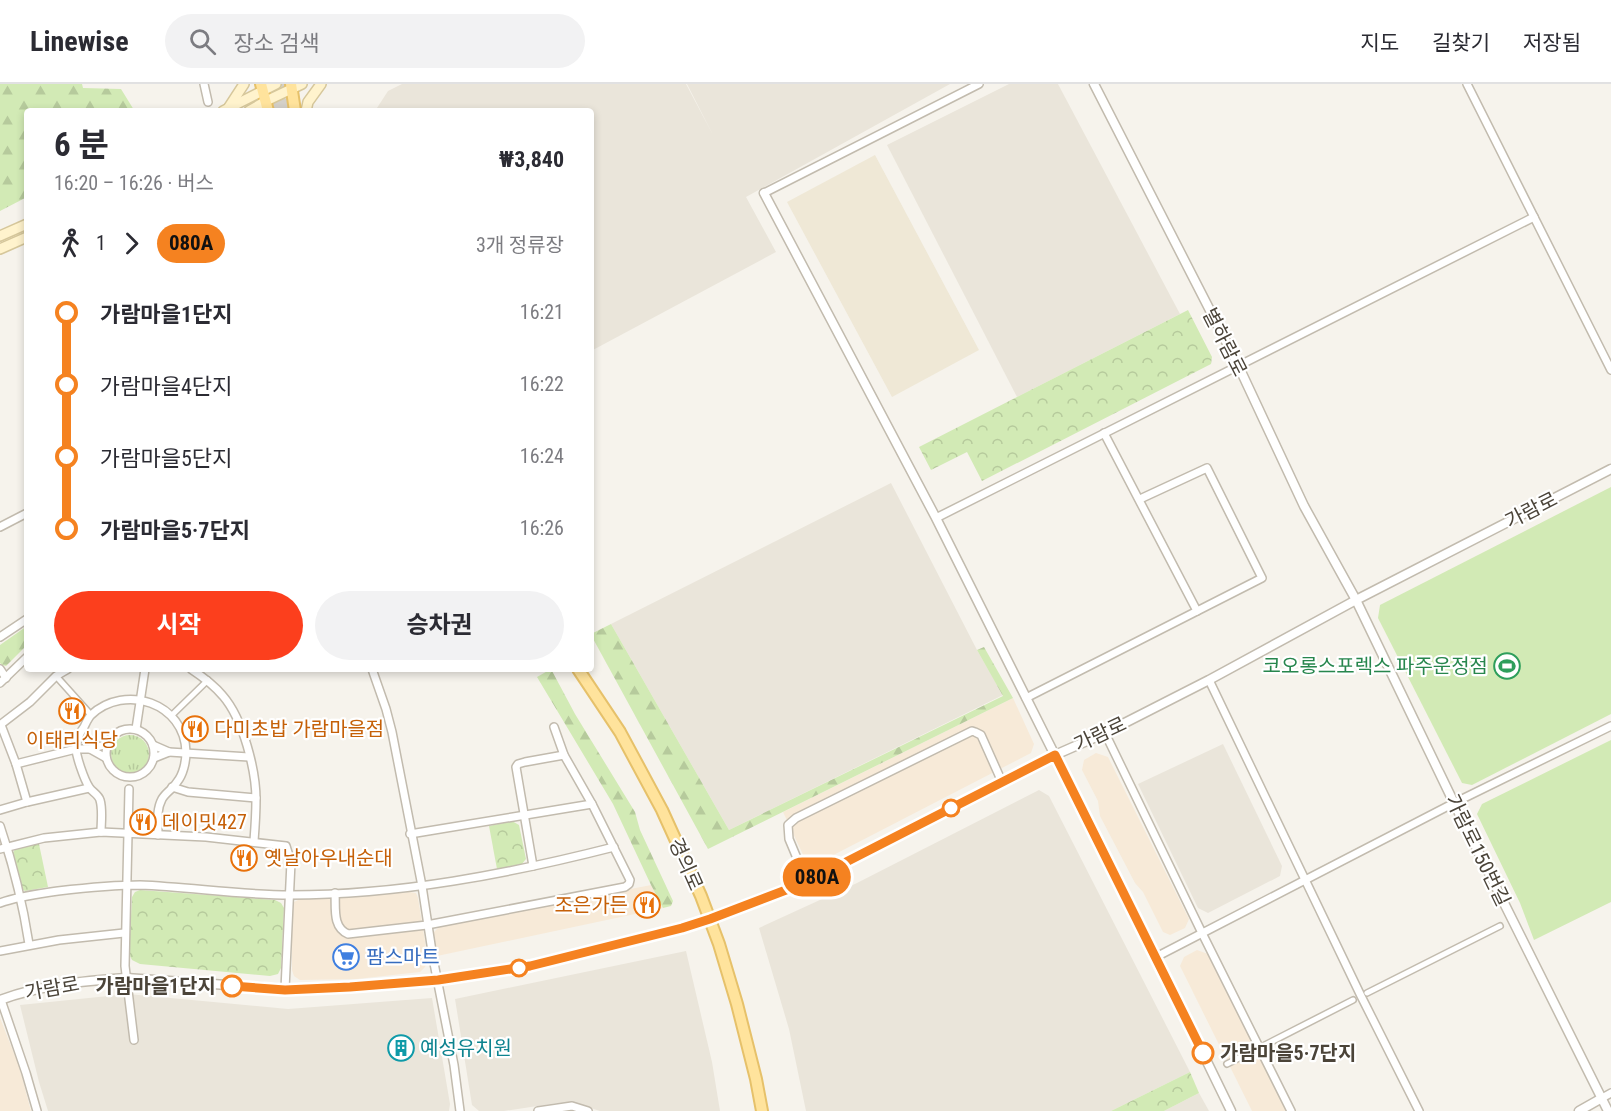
<!DOCTYPE html>
<html lang="ko">
<meta charset="utf-8">
<style>
body{margin:0;font-family:"Roboto Condensed","Noto Sans KR",sans-serif;background:#f2f2f3;color:#2b2b33;height:100vh;display:flex;flex-direction:column;font-size:22px;white-space:nowrap}
*{box-sizing:border-box;margin:0}
p{font-size:20px;color:#7c7c81}
.icon{flex:none;width:33px;height:33px;fill:none;stroke:currentColor;stroke-width:2;stroke-linecap:round;stroke-linejoin:round}
.map{position:relative;flex:1;overflow:hidden}
.panel{position:absolute;left:24px;top:24px;width:570px;height:564px;display:flex;flex-direction:column;background:#fff;border-radius:6px;box-shadow:0 3px 9px #0003}
.panel>*{flex:none}
.badge{padding:0 12px;border-radius:20px;font-size:21px;line-height:39px}
.map>.badge{position:absolute;translate:-50% -50%;box-shadow:0 0 0 3px #fff}
.legs{display:flex;align-items:center;gap:9px;height:66px;padding:0 30px;font-size:20px}
.legs p{margin-inline-start:auto}
.head{display:flex;align-items:center;justify-content:space-between;height:102px;padding:0 30px}
h1{font-size:33px;font-weight:700;line-height:45px}
.action{display:flex;gap:12px;margin-top:auto;padding:12px 30px}
.action a{flex:1;height:69px;border-radius:36px;background:#fc3f1d;color:#fff;font-size:24px;font-weight:700;line-height:69px;text-align:center}
.action a+a{background:#f2f2f3;color:#2b2b33}
ul{padding:0 30px;list-style:none}
li{display:flex;align-items:center;gap:21px;height:72px;font-size:22px}
li i{display:grid;place-items:center;width:9px;height:100%;margin:0 8px;background:currentColor}
li i::after{content:'';width:15px;height:15px;margin:-8px;border:4px solid;border-radius:50%;background:#fff}
li p{margin-inline-start:auto}
li:first-child i{background:linear-gradient(#0000 50%,currentColor 0)}
li:last-child i{background:linear-gradient(currentColor 50%,#0000 0)}
header{display:flex;align-items:center;gap:36px;box-sizing:border-box;height:84px;padding:0 30px;background:#fff;border-bottom:2px solid #e1e1e2}
header strong{font-size:28px}
nav{display:flex;gap:33px;margin-inline-start:auto;font-size:21px}
.search{width:420px;height:54px;background:#f2f2f3;display:flex;align-items:center;gap:15px;box-sizing:border-box;padding:0 21px;border-radius:33px;color:#7c7c81;font-size:22px}
.map>svg:first-child{display:block}
.residential{fill:#eae5da}
.commercial{fill:#f7ead8}
.education{fill:#efe8d6}
.grass{fill:url(#grass-tufts)}
.forest{fill:url(#forest-firs)}
.park{fill:url(#park-crowns)}
.pitch{fill:#d2eab5}
.lines{fill:none;stroke-linecap:round;stroke-linejoin:round}
.primary-tunnel{stroke:#d4d0c8;stroke-width:10;stroke-dasharray:10 5;stroke-linecap:butt}
.pedestrian-casing{stroke:#c2bbae;stroke-width:8}
.minor-casing{stroke:#c2bbae;stroke-width:10}
.tertiary-casing{stroke:#c2bbae;stroke-width:11}
.secondary-casing{stroke:#d6c79b;stroke-width:12}
.primary-casing{stroke:#e6c16a;stroke-width:14}
.pedestrian{stroke:#fff;stroke-width:5}
.minor{stroke:#fff;stroke-width:7}
.tertiary{stroke:#fff;stroke-width:8}
.secondary{stroke:#fff3cd;stroke-width:9}
.primary{stroke:#ffe39c;stroke-width:10}
.line-1-casing{stroke:#fff;stroke-width:14}
.line-1{stroke:#f58220;stroke-width:9}
.stop-1-dot{fill:#fff;stroke:#f58220;stroke-width:3}
.labels{text-anchor:middle;stroke-width:4.5;stroke-linejoin:round;paint-order:stroke}
.street-label{font-size:20px;fill:#4b4439;stroke:#fff}
.leisure-label{font-size:20px;fill:#27864d;stroke:#fff;text-anchor:end}
.food-label{font-size:20px;fill:#c56008;stroke:#fff;text-anchor:start}
.shop-label{font-size:20px;fill:#366cbe;stroke:#fff;text-anchor:start}
.stop-label{font-size:20px;font-weight:bold;fill:#4b4439;stroke:#fff;text-anchor:end}
.culture-label{font-size:20px;fill:#0d838f;stroke:#fff;text-anchor:start}
</style>
<header>
<strong>Linewise</strong>
<div class="search"><svg class="icon" aria-label="search" viewBox="0 0 24 24"><circle cx="10" cy="10" r="6"/><path d="M15 15l6 6"/></svg>장소 검색</div>
<nav><a>지도</a><a>길찾기</a><a>저장됨</a></nav>
</header>
<div class="map">
<svg width="1611" height="1027" viewBox="0 0 1611 1027">
<defs>
<pattern id="grass-tufts" width="24" height="20" patternUnits="userSpaceOnUse" patternTransform="scale(1.5)"><rect width="24" height="20" fill="#d2eab5"/><path d="M3 7l-1-3M5 7V3M7 7l1-3M15 17l-1-3M17 17v-4M19 17l1-3" fill="none" stroke="#b6ca9c"/></pattern>
<pattern id="forest-firs" width="22" height="20" patternUnits="userSpaceOnUse" patternTransform="scale(1.5)"><rect width="22" height="20" fill="#d2eab5"/><path d="M5 1l3.5 6h-7zM16 11l3.5 6h-7z" fill="#b6ca9c"/></pattern>
<pattern id="park-crowns" width="20" height="18" patternUnits="userSpaceOnUse" patternTransform="scale(1.5)"><rect width="20" height="18" fill="#d2eab5"/><path d="M2 6a3 3 0 1 1 6 0M12 15a3 3 0 1 1 6 0" fill="none" stroke="#b6ca9c"/></pattern>
</defs>
<rect width="100%" height="100%" fill="#f6f3ec"/>
<g class="residential">
<polygon points="402,0 686,0 713,51 687,0 950,0 746,113 776,168 591,267 591,27 375,27 388,7"/>
<polygon points="1009,0 1058,0 1180,230 1017,313 887,61"/>
<polygon points="891,399 977,566 1003,611 729,746 611,540"/>
<polygon points="1223,660 1282,782 1280,792 1208,829 1198,824 1138,700"/>
<polygon points="1039,706 1049,712 1190,988 1111,1027 806,1027 789,945 759,844 857,799"/>
<polygon points="686,867 712,978 720,1027 600,1027 572,1018 557,1019 504,1027 479,1027 472,1021 455,915"/>
<polygon points="128,910 288,925 432,914 450,1020 449,1027 48,1027 39,998 20,921"/>
<polygon points="1199,1009 1209,1027 1164,1027"/>
</g>
<g class="commercial">
<polygon points="1013,614 1034,660 1031,669 816,780 806,777 783,728"/>
<polygon points="1096,669 1108,673 1189,835 1185,844 1170,851 1163,848 1143,808 1135,799 1100,732 1098,717 1082,686 1084,676"/>
<polygon points="651,801 663,824 437,872 433,849 439,843"/>
<polygon points="409,808 416,809 418,814 428,876 425,883 420,888 357,895 300,896 294,892 292,886 292,824 294,818 300,815 325,815"/>
<polygon points="1197,866 1208,870 1286,1027 1252,1027 1180,882 1184,873"/>
<polygon points="0,934 19,982 31,1027 0,1027"/>
</g>
<polygon class="education" points="875,71 979,266 892,313 787,118"/>
<circle class="grass" cx="130" cy="670" r="19"/>
<g class="forest">
<polygon points="0,0 82,0 83,4 121,5 134,26 27,27 27,113 0,127"/>
<polygon points="611,540 729,746 1003,612 977,566 984,563 1013,614 708,765 591,551 591,550"/>
<polygon points="27,542 27,561 6,582 2,581 0,579 0,561"/>
<polygon points="551,585 575,630 635,728 640,746 673,817 671,822 663,824 651,801 613,720 537,593"/>
</g>
<g class="park">
<polygon points="1188,226 1212,273 1211,280 982,397 967,368 931,386 919,363"/>
<polygon points="512,737 519,741 526,775 522,780 497,785 489,742"/>
<polygon points="39,760 48,803 25,807 20,804 12,770 16,764"/>
<polygon points="140,806 275,816 281,819 284,824 281,884 278,890 270,892 140,880 132,876 129,870 132,813 135,808"/>
<polygon points="1190,988 1199,1009 1164,1027 1111,1027"/>
</g>
<g class="pitch">
<polygon points="1611,403 1611,630 1472,701 1462,699 1378,534 1380,521"/>
<polygon points="1611,656 1611,818 1534,856 1520,819 1477,730 1482,720"/>
</g>
<g class="lines">
<g class="primary-tunnel">
<polyline points="282,0 286,27"/>
<polyline points="273,3 277,27"/>
</g>
<g class="pedestrian-casing">
<g id="pedestrian">
<polyline points="56,592 91,631"/>
<polyline points="171,632 208,596"/>
<polyline points="1367,909 1500,842"/>
<polyline points="1263,962 1353,916"/>
<polyline points="1227,980 1253,967"/>
</g>
</g>
<g class="minor-casing">
<g id="minor">
<polyline points="204,0 208,18"/>
<polyline points="1467,0 1611,286"/>
<polyline points="764,109 979,0"/>
<polyline points="1104,349 1197,527"/>
<polyline points="936,434 1534,133"/>
<polyline points="0,443 27,429"/>
<polyline points="0,553 27,535"/>
<polyline points="0,585 6,594"/>
<path d="M 191,585 C 203,593 214,601 223,612 C 243,635 256,686 256,716 C 256,730 255,744 254,757"/>
<polyline points="372,585 386,625 392,648 422,802 433,874 454,981 460,1027"/>
<polyline points="1209,596 1361,912 1419,1027"/>
<polyline points="0,599 27,573"/>
<polyline points="1026,614 1262,494 1207,384 1140,415"/>
<polyline points="0,641 30,618 56,592 68,585"/>
<polyline points="1,641 16,680 27,718"/>
<circle cx="130" cy="669" r="24"/>
<polyline points="136,645 145,585"/>
<polyline points="1105,649 1202,849 1291,1027"/>
<polyline points="153,661 169,668 154,674"/>
<polyline points="169,668 249,673"/>
<polyline points="106,674 90,665 108,660"/>
<polyline points="16,680 76,665 90,665"/>
<polyline points="172,703 188,708 256,714"/>
<polyline points="129,705 125,882 134,956"/>
<polyline points="0,726 27,718 89,704"/>
<path d="M 0,742 C 13,780 23,821 29,860"/>
<path d="M 101,748 C 101,739 103,726 100,716 C 98,710 92,708 89,703 C 84,695 76,672 76,664 C 76,657 80,648 84,643 C 86,639 88,634 91,631 C 125,599 185,619 186,668 C 186,678 183,691 177,698 C 173,705 166,708 162,715 C 156,726 158,740 158,751"/>
<polyline points="410,750 592,720"/>
<polyline points="0,765 44,754 101,748 206,753 286,762 291,778 285,905"/>
<polyline points="533,782 516,683 518,680 525,678 564,671"/>
<polyline points="807,798 789,755 788,741 796,734 972,647 975,648 981,651 1002,698"/>
<path d="M 335,809 C 336,824 332,843 348,850 L 427,841 L 625,803 L 629,800 L 630,796 L 592,720 L 564,671 L 554,643"/>
<path d="M 0,819 C 19,812 38,810 58,807 C 84,804 113,801 140,801 C 190,803 240,811 290,811 C 399,811 508,790 614,763"/>
<polyline points="0,867 59,856 124,849"/>
<polyline points="1156,873 1454,719 1611,642"/>
<polyline points="1,916 26,989 37,1027"/>
<polyline points="1602,1014 1611,1009"/>
<polyline points="538,1027 572,1022 588,1027"/>
</g>
</g>
<g class="tertiary-casing">
<g id="tertiary">
<polyline points="1094,0 1238,281 1304,422 1356,516 1454,719 1608,1027"/>
<polyline points="764,109 936,434 1156,873 1231,1027"/>
<path d="M 0,916 C 40,901 83,897 126,894 L 285,905 L 350,903 L 438,896 L 530,882 L 682,844 L 710,835 L 807,798 L 1055,671 L 1105,649 L 1209,596 L 1356,516 L 1611,385"/>
<polyline points="1579,1027 1602,1014"/>
</g>
</g>
<g class="secondary-casing">
<g id="secondary">
<polyline points="229,23 244,0"/>
<polyline points="223,27 276,0"/>
<polyline points="249,27 266,17 302,0"/>
<polyline points="306,27 308,18 321,0"/>
<polyline points="0,152 27,140"/>
<polyline points="0,165 27,153"/>
</g>
</g>
<g class="primary-casing">
<g id="primary">
<polyline points="261,0 268,27"/>
<polyline points="291,0 295,27"/>
<polyline points="578,585 620,648 662,726 701,812 719,860 737,920 756,995 762,1027"/>
</g>
</g>
<use href="#pedestrian" class="pedestrian"/>
<use href="#minor" class="minor"/>
<use href="#tertiary" class="tertiary"/>
<use href="#secondary" class="secondary"/>
<use href="#primary" class="primary"/>
</g>
<g class="lines">
<g class="line-1-casing">
<polyline id="line-1" points="232,902 285,906 350,903 438,896 530,882 682,844 710,835 807,798 1055,671 1203,969"/>
</g>
<use href="#line-1" class="line-1"/>
</g>
<defs>
<g id="stadium-ring" transform="scale(1.35)"><circle r="9.5" fill="#fff" stroke="#2e9e5b" stroke-width="1.5"/><path d="M0-5a6.5 5 0 1 0 0 10a6.5 5 0 1 0 0-10ZM-3.5-1.8h7v3.6h-7Z" fill="#2e9e5b"/></g>
<g id="restaurant-ring" transform="scale(1.35)"><circle r="9.5" fill="#fff" stroke="#e8710a" stroke-width="1.5"/><path d="M-5-6h1v4h1v-4h1v4h1v-4h1v5L-1.5 .5V6h-2V.5L-5-1ZM5-6V6H3V1.5H1.5Q1.5-4 5-6Z" fill="#e8710a"/></g>
<g id="supermarket-ring" transform="scale(1.35)"><circle r="9.5" fill="#fff" stroke="#3f7fe0" stroke-width="1.5"/><path d="M-6-5.5h2.5l.6 2H6L4.5 2H-2.5L-4.4-4H-6ZM-1.5 3.2a1.3 1.3 0 1 0 .1 0ZM3 3.2a1.3 1.3 0 1 0 .1 0Z" fill="#3f7fe0"/></g>
<g id="building-ring" transform="scale(1.35)"><circle r="9.5" fill="#fff" stroke="#0f9aa8" stroke-width="1.5"/><path d="M-4-6H4V6H1V3H-1V6H-4ZM-2.5-4.3h1.7v1.8h-1.7ZM.8-4.3h1.7v1.8H.8ZM-2.5-1h1.7V.8h-1.7ZM.8-1h1.7V.8H.8Z" fill="#0f9aa8"/></g>
</defs>
<g fill-rule="evenodd">
<use href="#stadium-ring" x="1507" y="582"/>
<use href="#restaurant-ring" x="72" y="627"/>
<use href="#restaurant-ring" x="195" y="645"/>
<use href="#restaurant-ring" x="143" y="738"/>
<use href="#restaurant-ring" x="244" y="774"/>
<use href="#restaurant-ring" x="647" y="821"/>
<use href="#supermarket-ring" x="346" y="873"/>
<use href="#building-ring" x="401" y="964"/>
</g>
<g class="stop-1-dot">
<circle cx="951" cy="724" r="8"/>
<circle cx="519" cy="884" r="8"/>
<circle cx="232" cy="902" r="10"/>
<circle cx="1203" cy="969" r="10"/>
</g>
<g class="labels">
<g class="street-label">
<text transform="translate(1225 258) rotate(63)" y="7">별하람로</text>
<text transform="translate(1531 426) rotate(-27)" y="7">가람로</text>
<text transform="translate(1100 650) rotate(-25)" y="7">가람로</text>
<text transform="translate(1478 766) rotate(64)" y="7">가람로150번길</text>
<text transform="translate(686 780) rotate(66)" y="7">경의로</text>
<text transform="translate(52 904) rotate(-10)" y="7">가람로</text>
</g>
<g class="leisure-label">
<text x="1488" y="589">코오롱스포렉스 파주운정점</text>
</g>
<g class="food-label">
<text x="214" y="652">다미초밥 가람마을점</text>
<text x="72" y="663" text-anchor="middle">이태리식당</text>
<text x="162" y="745">데이밋427</text>
<text x="264" y="781">옛날아우내순대</text>
<text x="628" y="828" text-anchor="end">조은가든</text>
</g>
<g class="shop-label">
<text x="366" y="880">팜스마트</text>
</g>
<g class="stop-label">
<text x="216" y="909">가람마을1단지</text>
<text x="1220" y="976" text-anchor="start">가람마을5·7단지</text>
</g>
<g class="culture-label">
<text x="420" y="971">예성유치원</text>
</g>
</g>
</svg>
<b class="badge" style="left:817px;top:793px;background:#f58220;color:#111">080A</b>
<section class="panel">
<div class="head"><div><h1>6 분</h1><p>16:20 – 16:26 · 버스</p></div><b>₩3,840</b></div>
<div class="legs"><svg class="icon" aria-label="walk" viewBox="0 0 24 24"><circle cx="13" cy="4" r="2"/><path d="M13 8l-2 6 4 7M11 14l-3 7M7 12l3-4h3l4 4"/></svg>1<svg class="icon" aria-label="forward" viewBox="0 0 24 24"><path d="M9 5l7 7-7 7"/></svg><b class="badge" style="background:#f58220;color:#111">080A</b><p>3개 정류장</p></div>
<ul>
<li><i style="color:#f58220"></i><b>가람마을1단지</b><p>16:21</p></li>
<li><i style="color:#f58220"></i><span>가람마을4단지</span><p>16:22</p></li>
<li><i style="color:#f58220"></i><span>가람마을5단지</span><p>16:24</p></li>
<li><i style="color:#f58220"></i><b>가람마을5·7단지</b><p>16:26</p></li>
</ul>
<div class="action"><a>시작</a><a>승차권</a></div>
</section>
</div>
